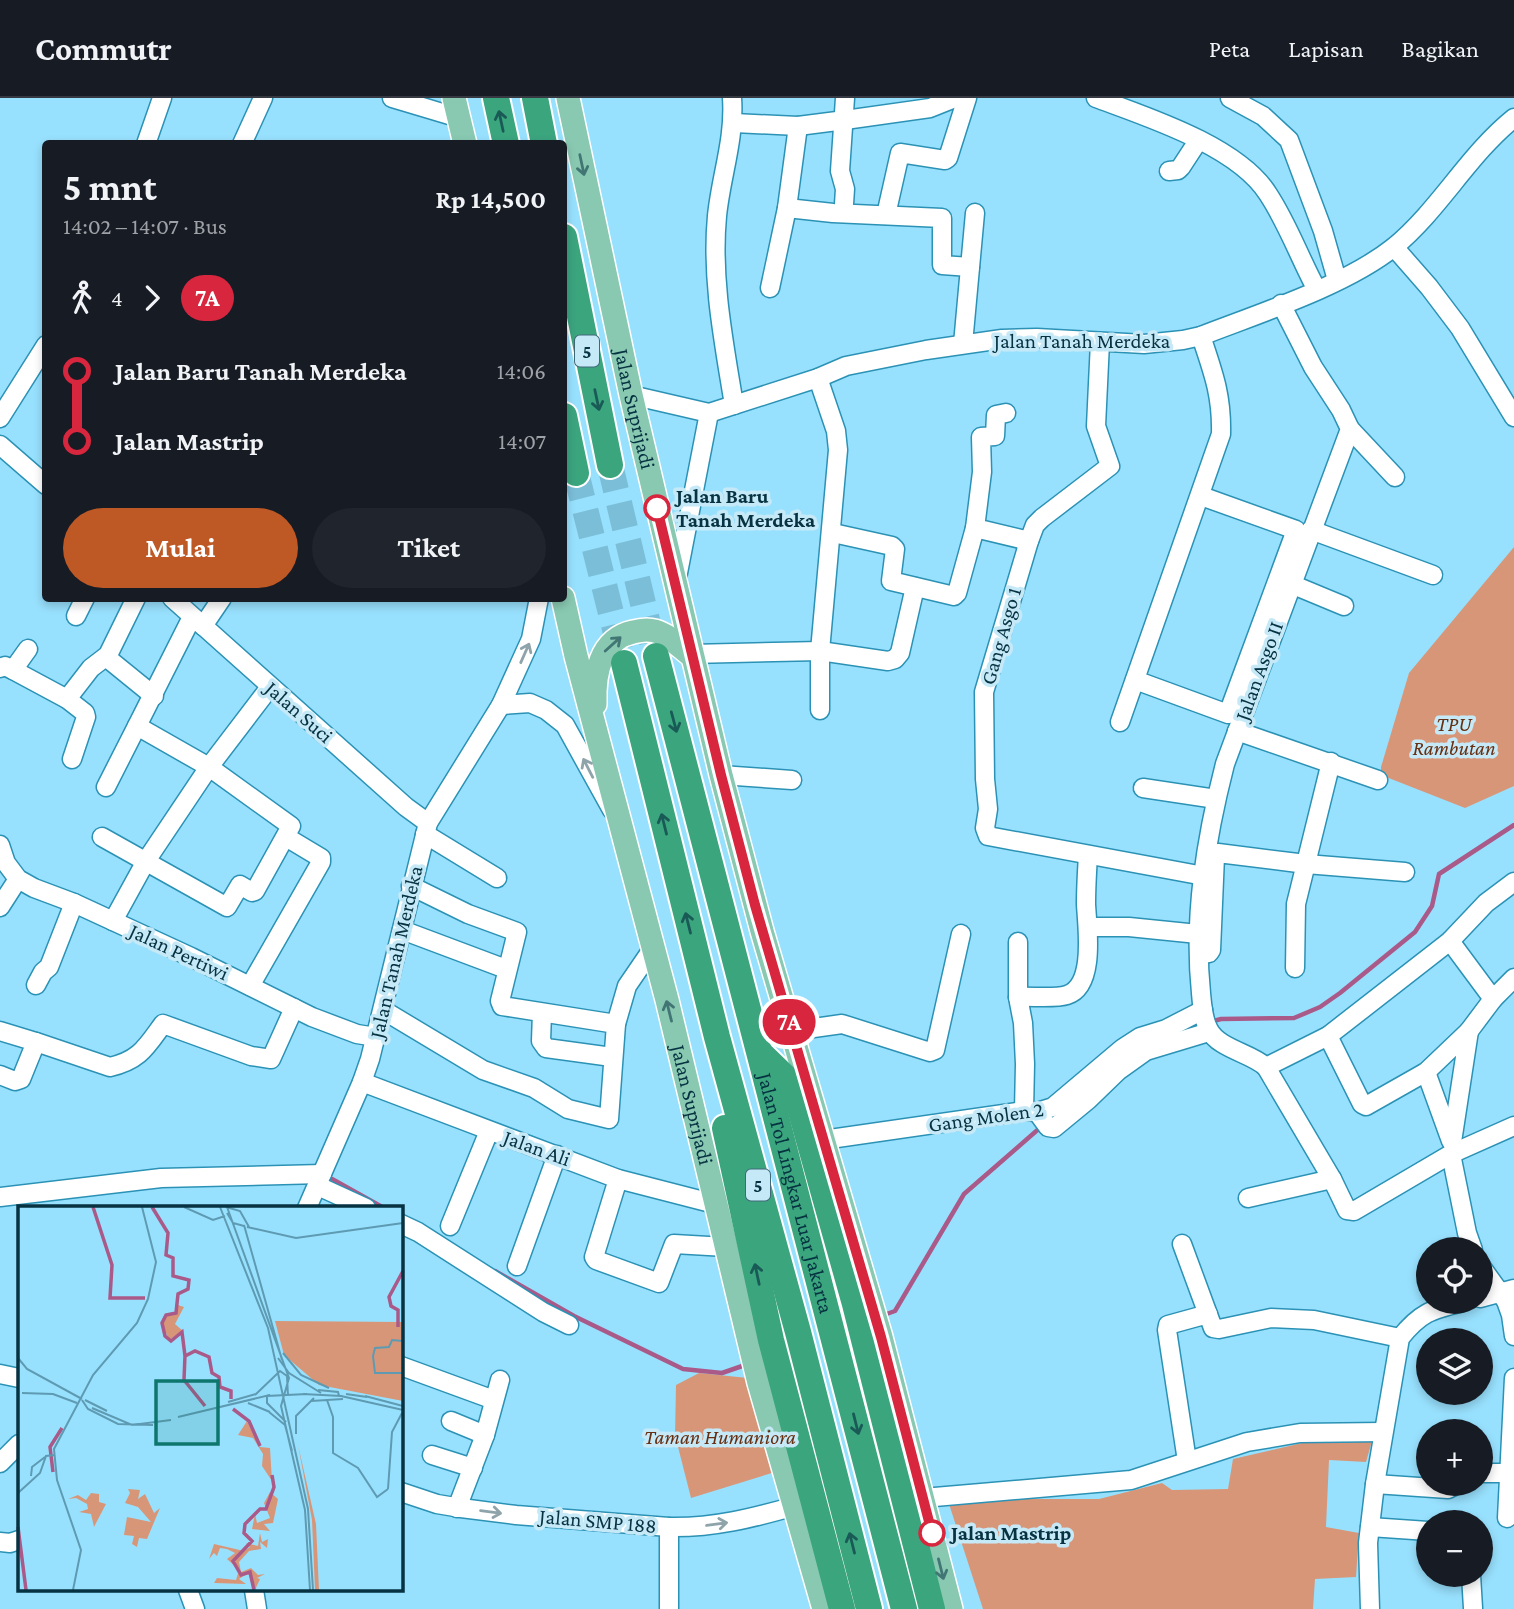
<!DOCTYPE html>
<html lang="id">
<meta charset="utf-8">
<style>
body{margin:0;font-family:"Crimson Pro",serif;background:#20242c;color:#f1f3f6;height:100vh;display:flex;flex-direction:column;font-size:26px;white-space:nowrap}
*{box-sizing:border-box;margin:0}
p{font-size:23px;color:#9ea1a6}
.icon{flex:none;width:38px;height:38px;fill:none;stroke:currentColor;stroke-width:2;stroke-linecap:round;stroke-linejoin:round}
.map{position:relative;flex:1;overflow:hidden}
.panel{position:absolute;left:42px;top:42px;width:525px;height:462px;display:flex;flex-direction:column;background:#171b24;border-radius:7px;box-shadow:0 4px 10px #0003}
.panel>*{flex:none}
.badge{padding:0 14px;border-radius:23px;font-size:24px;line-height:46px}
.fabs{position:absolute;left:1416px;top:1139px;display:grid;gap:14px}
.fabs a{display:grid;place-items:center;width:77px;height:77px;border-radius:50%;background:#171b24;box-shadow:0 4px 10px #0003;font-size:35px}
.map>.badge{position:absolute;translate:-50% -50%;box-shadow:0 0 0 4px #fff}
.legs{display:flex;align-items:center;gap:10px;height:77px;padding:0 21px;font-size:23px}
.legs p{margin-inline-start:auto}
.headline{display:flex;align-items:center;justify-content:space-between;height:119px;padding:0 21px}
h1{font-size:38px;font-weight:700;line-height:52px}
.cta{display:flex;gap:14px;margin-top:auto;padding:14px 21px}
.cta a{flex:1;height:80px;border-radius:42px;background:#be5925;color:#fff;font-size:28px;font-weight:700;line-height:80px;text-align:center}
.cta a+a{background:#20242c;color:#f1f3f6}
ul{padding:0 21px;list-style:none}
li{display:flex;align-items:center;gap:24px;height:70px;font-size:26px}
li i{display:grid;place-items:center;width:10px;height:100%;margin:0 9px;background:currentColor}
li i::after{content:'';width:18px;height:18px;margin:-9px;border:5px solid;border-radius:50%;background:#171b24}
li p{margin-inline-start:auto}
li:first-child i{background:linear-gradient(#0000 50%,currentColor 0)}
li:last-child i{background:linear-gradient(currentColor 50%,#0000 0)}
header{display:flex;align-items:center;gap:42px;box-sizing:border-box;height:98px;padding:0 35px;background:#171b24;border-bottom:2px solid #363941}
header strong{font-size:33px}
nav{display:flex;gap:38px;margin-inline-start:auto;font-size:24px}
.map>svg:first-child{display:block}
.green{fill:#d89679}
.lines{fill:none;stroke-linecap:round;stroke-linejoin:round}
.stream{stroke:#aa5a89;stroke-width:4.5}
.highway-tunnel{stroke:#7bbed8;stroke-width:26;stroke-dasharray:26 13;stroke-linecap:butt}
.minor-casing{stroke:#2b92b5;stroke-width:21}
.major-casing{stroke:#fff;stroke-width:26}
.highway-casing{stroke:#fff;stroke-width:30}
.minor{stroke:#fff;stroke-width:18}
.major{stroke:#89c9b2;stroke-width:23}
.highway{stroke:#3ba57e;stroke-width:26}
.oneway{stroke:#195a56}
.oneway2{stroke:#417674}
.oneway3{stroke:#8fa3aa}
.line-1-casing{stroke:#fff;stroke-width:16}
.line-1{stroke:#d7263d;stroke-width:10}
.stop-1-dot{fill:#fff;stroke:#d7263d;stroke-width:3.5}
.labels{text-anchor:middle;stroke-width:7;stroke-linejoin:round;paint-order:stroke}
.shield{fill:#c6e9f7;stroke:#406978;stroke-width:2}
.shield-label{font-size:19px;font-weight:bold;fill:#063241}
.street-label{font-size:21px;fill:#063241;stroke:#c6e9f7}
.stop-label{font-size:21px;font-weight:bold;fill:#063241;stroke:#c6e9f7;text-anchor:start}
.park-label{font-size:21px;font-style:italic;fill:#672f12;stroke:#c6e9f7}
.inset-river{fill:none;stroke:#aa5a89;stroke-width:3.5}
.inset-road{fill:none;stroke:#5e9bb2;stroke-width:2}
.view{fill:#0f766e;fill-opacity:0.15;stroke:#0f766e;stroke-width:3.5}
.inset-edge{fill:none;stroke:#063241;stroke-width:3.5}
</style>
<header>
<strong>Commutr</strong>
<nav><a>Peta</a><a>Lapisan</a><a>Bagikan</a></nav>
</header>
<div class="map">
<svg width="1514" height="1511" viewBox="0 0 1514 1511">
<rect width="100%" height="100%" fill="#98e1fe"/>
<g class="green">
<polygon points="1514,449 1514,688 1465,710 1381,677 1381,669 1409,575"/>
<polygon points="699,1275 748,1280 775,1374 691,1400 675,1337 676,1287"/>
<polygon points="1372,1343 1366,1364 1329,1362 1326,1429 1359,1435 1356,1479 1315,1481 1313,1511 983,1511 949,1406 1026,1401 1099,1401 1162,1385 1172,1392 1228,1391 1233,1361 1302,1345"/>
</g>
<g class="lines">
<g class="stream">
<polyline points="1210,924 1221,921 1294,920 1320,909 1340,895 1415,834 1432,808 1439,776 1514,727"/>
<polyline points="1176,935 1201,927"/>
<polyline points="332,1081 384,1110"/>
<polyline points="495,1173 574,1218 683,1271 722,1275 748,1266"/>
<polyline points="881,1218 895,1213 964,1096 1042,1028"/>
</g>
<g class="highway-tunnel">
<polyline points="610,367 655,556"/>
<polyline points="576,375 623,563"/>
</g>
<g class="minor-casing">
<g id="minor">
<polyline points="392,0 459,20"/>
<path d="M 732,0 C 735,41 721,78 717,118 C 711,181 724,245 734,307"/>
<path d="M 1096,0 C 1147,19 1238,48 1268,96 C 1288,126 1300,161 1317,192"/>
<polyline points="1230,0 1263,18 1289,42 1323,133 1337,182"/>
<polyline points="734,25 798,28 845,22 930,10 955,0"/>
<polyline points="146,46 162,0"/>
<polyline points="242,46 263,0"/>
<polyline points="1169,73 1178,72 1181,69 1198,43"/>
<polyline points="844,106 845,91 840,73 845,0"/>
<polyline points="787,110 833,115 942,120 942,167 970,169"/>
<polyline points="886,117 900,55 945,62 948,60 967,0"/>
<polyline points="1394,149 1429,189 1460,230 1514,319"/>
<polyline points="770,190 787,110 798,28"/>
<path d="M 1281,206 L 1313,269 L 1341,312 L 1350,331 L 1225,666 C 1206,740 1193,818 1201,895 C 1202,906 1203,922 1209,932 C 1219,951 1251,955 1266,969 L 1328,938 L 1450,843 L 1486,805 L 1514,784"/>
<polyline points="1100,244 1096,328 1110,368 1042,420 1035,427 1029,443 984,594 985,681 988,711 985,730 988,738 1204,778"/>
<polyline points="963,246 975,115"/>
<polyline points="818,280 836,333 838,352 820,553 820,612"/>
<path d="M 631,297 L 709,315 L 818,280 L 846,268 L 926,252 L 1002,241 L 1037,240 L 1144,246 L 1183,242 L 1201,238 C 1260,215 1345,188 1394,149 C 1440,111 1468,57 1514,20"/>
<polyline points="1006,315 996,317 995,338 981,339 982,374 975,430 1029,443"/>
<polyline points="0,320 46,247"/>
<polyline points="1350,331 1395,379"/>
<polyline points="0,347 46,387"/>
<polyline points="1311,432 1433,477"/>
<polyline points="833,435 892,448 895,451 891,483 954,498 957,495 975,430"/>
<polyline points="677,480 709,315"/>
<polyline points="1291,486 1344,508"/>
<polyline points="172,500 406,709 428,725"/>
<polyline points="76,518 85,500"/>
<polyline points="203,528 222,500"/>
<polyline points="691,556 820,553 888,563 895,561 900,555 915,489"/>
<polyline points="106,559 154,598"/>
<polyline points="0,570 5,568 13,572 67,601 85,615 86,619 72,661"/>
<polyline points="13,572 28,551"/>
<polyline points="1135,582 1228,616 1296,432 1201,398"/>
<polyline points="67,601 91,570 108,557 136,500"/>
<polyline points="501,607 530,605 546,612 565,627 612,712"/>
<path d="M 1120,624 L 1221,336 C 1222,297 1213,274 1201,238"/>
<polyline points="137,628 192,519"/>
<polyline points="1237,633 1378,682"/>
<polyline points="721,677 792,682"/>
<polyline points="1143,690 1216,701"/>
<polyline points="425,736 497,780"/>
<polyline points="102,739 227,809 240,787 252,794 255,793 291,728 209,669 137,628 106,689"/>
<polyline points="0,747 6,765 18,781 34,790 74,805 191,859 312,919 357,936 376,939"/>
<polyline points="411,788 468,816 517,834 500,903 502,908 616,926"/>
<polyline points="0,809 18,781"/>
<polyline points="113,823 146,763 209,669 270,589"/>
<polyline points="1088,829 1129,829 1198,836"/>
<polyline points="402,832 506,871"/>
<polyline points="1450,843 1493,901 1514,880"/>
<polyline points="1018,844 1018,899 1023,925 1025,966 1024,1013"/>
<polyline points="1204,856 1209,855 1211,852 1215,758 1218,755 1306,766 1405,774"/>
<polyline points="1295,870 1296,806 1331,664"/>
<polyline points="36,887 43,874 49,869 74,805"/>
<polyline points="250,888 321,764 321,760 286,739"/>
<path d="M 1018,899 C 1031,898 1055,901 1067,897 C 1096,888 1087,828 1086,806 C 1086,790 1087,773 1088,757"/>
<polyline points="383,912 483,972 534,990 568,1011 609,1021 616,926 627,888 653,850"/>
<polyline points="542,915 541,943 546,950 612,959"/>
<polyline points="0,933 36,944"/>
<polyline points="792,933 842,926 930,954 935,952 961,836"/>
<polyline points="1469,933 1493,901"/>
<polyline points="1328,938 1362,1006 1366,1008 1426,974 1469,933 1452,1044"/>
<polyline points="1266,969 1332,1081 1347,1112 1354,1113 1451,1056 1514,1028"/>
<polyline points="1426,974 1451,1043"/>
<path d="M 0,977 L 15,983 L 21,981 L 36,944 L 110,969 C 140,962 146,949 163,926 L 251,958 L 271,961 L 294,910"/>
<polyline points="362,984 618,1081 715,1106"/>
<polyline points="1037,1014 1048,1029 1054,1030 1088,1002 1118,973 1146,953 1209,934"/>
<polyline points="823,1042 1024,1013 1037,1014 1053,1009 1123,950 1140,939 1166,931 1203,912"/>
<polyline points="1451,1056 1467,1135 1473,1152"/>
<polyline points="618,1081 594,1159 596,1162 659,1185 674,1146 726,1149"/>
<polyline points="318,1088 366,1110"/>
<polyline points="0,1099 161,1080 322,1076"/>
<polyline points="1248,1100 1332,1081"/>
<polyline points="307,1110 362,984 370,961 428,725 501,607 531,541 539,500"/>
<polyline points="401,1126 418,1134 543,1214 569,1227"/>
<polyline points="450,1128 489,1033"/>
<polyline points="1182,1146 1213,1230 1219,1231 1271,1220 1314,1222 1400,1240"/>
<polyline points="1480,1167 1506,1203 1511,1217 1514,1238"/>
<polyline points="517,1168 557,1057"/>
<polyline points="1480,1200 1514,1191"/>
<polyline points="401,1268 494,1302"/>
<polyline points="0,1276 19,1280"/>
<polyline points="451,1323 485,1337"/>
<polyline points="432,1357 473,1370"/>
<polyline points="1187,1363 1167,1232 1168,1227 1208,1216"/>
<polyline points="0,1365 19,1346"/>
<polyline points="1480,1375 1508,1375"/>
<polyline points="1375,1386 1448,1391 1458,1386"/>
<path d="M 401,1394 L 437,1406 L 461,1410 L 516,1417 L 669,1429 C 713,1430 753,1420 795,1408"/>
<polyline points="923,1400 1131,1382 1247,1344 1300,1335 1383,1334"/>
<polyline points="457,1410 485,1337 500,1282"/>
<polyline points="1507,1420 1514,1280"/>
<polyline points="1370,1429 1428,1433"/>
<polyline points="0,1444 10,1445 19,1442"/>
<polyline points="1471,1477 1473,1510"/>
<polyline points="188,1492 195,1511"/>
<polyline points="254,1492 257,1511"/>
<polyline points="669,1511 669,1429"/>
<path d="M 1370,1511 L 1368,1445 L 1375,1386 L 1400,1240 C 1421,1214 1431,1212 1463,1204"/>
</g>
</g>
<g class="major-casing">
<g id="major">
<polyline points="454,0 465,46"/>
<path id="s1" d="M 568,0 L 631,297 L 721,677 L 762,833 L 881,1239 L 951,1511"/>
<path id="s2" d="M 563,500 L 576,558 L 667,902 L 759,1285 L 824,1511"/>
<path d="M 595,606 C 594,577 600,541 633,534 C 640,532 648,531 655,533 C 669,537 680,549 692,558"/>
</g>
</g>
<g class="highway-casing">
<g id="highway">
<polyline points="496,0 506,46"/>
<polyline points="535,0 544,46"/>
<polyline points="564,139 610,367"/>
<polyline points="564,318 576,375"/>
<path id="s3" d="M 656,558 L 904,1511"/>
<polyline points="624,565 717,939 798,1234 869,1511"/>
<polyline points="760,955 790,984 796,996 855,1206 932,1511"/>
<polyline points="725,1030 771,1242 842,1511"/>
</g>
</g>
<use href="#minor" class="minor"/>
<use href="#major" class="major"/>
<use href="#highway" class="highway"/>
</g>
<defs><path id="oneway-shaft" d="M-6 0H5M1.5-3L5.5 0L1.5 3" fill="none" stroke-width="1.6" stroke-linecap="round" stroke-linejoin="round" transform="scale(1.75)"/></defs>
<g class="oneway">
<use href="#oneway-shaft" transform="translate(501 23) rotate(-102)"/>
<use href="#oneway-shaft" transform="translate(597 302) rotate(78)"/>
<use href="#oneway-shaft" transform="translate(674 624) rotate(75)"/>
<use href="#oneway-shaft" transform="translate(664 726) rotate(-104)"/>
<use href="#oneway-shaft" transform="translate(688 825) rotate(-104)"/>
<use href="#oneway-shaft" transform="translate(757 1176) rotate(-102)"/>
<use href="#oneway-shaft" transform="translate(856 1326) rotate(76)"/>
<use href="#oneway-shaft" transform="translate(852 1445) rotate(-104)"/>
</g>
<g class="oneway2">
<use href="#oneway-shaft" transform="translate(582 67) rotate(78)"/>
<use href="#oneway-shaft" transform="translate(613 546) rotate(-42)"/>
<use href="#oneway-shaft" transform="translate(669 913) rotate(-104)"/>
<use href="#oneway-shaft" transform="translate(941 1471) rotate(76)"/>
</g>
<g class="oneway3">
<use href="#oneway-shaft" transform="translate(525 555) rotate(-66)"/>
<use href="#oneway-shaft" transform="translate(588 670) rotate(-117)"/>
<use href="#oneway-shaft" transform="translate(491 1414) rotate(7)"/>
<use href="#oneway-shaft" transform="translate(717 1426) rotate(-8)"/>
</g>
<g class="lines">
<g class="line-1-casing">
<polyline id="line-1" points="657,410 721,677 755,807 881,1239 932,1435"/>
</g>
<use href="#line-1" class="line-1"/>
</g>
<g class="stop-1-dot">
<circle cx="657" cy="410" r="12"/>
<circle cx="932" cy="1435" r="12"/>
</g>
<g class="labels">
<g class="shield">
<rect x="575" y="237.5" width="24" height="31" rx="5"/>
<rect x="746" y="1071.5" width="24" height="31" rx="5"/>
</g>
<g class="shield-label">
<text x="587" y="260">5</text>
<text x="758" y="1094">5</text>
</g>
<g class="street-label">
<text x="1082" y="250">Jalan Tanah Merdeka</text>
<text dy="7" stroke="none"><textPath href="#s1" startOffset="318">Jalan Suprijadi</textPath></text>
<text transform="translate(1001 538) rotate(-74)" y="7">Gang Asgo 1</text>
<text transform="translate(1259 573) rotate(-70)" y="7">Jalan Asgo II</text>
<text transform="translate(299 614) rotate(41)" y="7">Jalan Suci</text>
<text transform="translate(179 854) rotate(25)" y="7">Jalan Pertiwi</text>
<text transform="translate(396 854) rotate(-77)" y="7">Jalan Tanah Merdeka</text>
<text dy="7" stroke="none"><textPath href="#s2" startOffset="523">Jalan Suprijadi</textPath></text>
<text transform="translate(986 1019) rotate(-8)" y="7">Gang Molen 2</text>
<text transform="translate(537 1050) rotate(20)" y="7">Jalan Ali</text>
<text dy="7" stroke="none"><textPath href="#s3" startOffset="555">Jalan Tol Lingkar Luar Jakarta</textPath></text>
<text transform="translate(598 1423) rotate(5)" y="7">Jalan SMP 188</text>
</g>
<g class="stop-label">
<text x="676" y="405">Jalan Baru<tspan x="676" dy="24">Tanah Merdeka</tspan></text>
<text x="951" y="1442">Jalan Mastrip</text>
</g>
<g class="park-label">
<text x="1454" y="633">TPU<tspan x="1454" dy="24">Rambutan</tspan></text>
<text x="720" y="1346">Taman Humaniora</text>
</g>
</g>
<g transform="translate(18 1108)">
<rect width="385" height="385" fill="#98e1fe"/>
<path d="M 157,98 L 166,101 L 157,118 L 165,125 L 151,134 L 144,117 L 149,109 L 159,107 ZM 257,115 L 385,116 L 385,195 L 301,179 L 266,149 ZM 229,215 L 242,241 L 252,242 L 254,275 L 244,260 L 245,248 L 235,232 L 220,229 ZM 280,239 L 298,318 L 301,384 L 297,384 L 294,314 ZM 110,283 L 122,284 L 120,293 L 127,288 L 136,307 L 142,302 L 129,333 L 121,332 L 119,341 L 114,338 L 116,330 L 106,329 L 109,311 L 133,316 L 120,301 L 107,297 L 112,287 ZM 252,286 L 260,293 L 255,317 L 246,318 L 252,325 L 234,323 L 237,308 L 239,317 L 252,312 L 246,297 ZM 73,287 L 81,288 L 81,296 L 88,298 L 76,321 L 73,308 L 61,306 L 70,303 L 69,298 L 58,292 L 50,293 L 60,289 L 68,294 ZM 242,327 L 244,336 L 250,333 L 249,342 L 242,336 L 243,343 L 231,345 L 221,356 L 223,366 L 233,362 L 240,369 L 247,368 L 239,372 L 242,373 L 237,384 L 230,367 L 221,373 L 228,378 L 196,377 L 199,372 L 218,374 L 221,364 L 209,353 L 217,347 L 209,343 L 202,342 L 199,350 L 196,347 L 191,353 L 196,338 L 226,345 L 232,341 L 228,337 L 240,340 Z" fill="#d89679"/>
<path class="inset-river" d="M 75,1 L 94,59 L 92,92 L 127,92M 134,1 L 150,27 L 148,49 L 155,52 L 155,70 L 171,74 L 170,83 L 160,88 L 158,107 L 148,109 L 144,117 L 147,130 L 153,135 L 164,126 L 167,150 L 177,145 L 191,151 L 194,167 L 201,171 L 202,181 L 213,185 L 213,193M 380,121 L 380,104 L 373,100 L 371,91 L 385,65M 167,149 L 166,174 L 187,200M 215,203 L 231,215 L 242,240M 35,266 L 32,241 L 44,222M 0,321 L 8,384M 236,384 L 232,366 L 223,369 L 215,355 L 234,335 L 226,327 L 227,318 L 242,303 L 248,303 L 256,281 L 254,269"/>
<path class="inset-road" d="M 166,1 L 195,14 L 207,10M 202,1 L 250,122 L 290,303 L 295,384M 208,1 L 222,5 L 231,21M 209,1 L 271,172 L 263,200 L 287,304 L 292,384M 209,7 L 215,17 L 226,20M 226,19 L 264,154M 229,21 L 278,32 L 385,17M 385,135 L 374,134 L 371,141 L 357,142 L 355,150 L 357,167 L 385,167M 265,147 L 283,169 L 311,182M 0,152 L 9,163 L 64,193M 260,152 L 271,167 L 303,187M 300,184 L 320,186 L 321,190M 4,187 L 35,188 L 59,197M 285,188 L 323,190 L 385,204M 328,188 L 349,191M 237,189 L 262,165 L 269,170 L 270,190M 347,190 L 385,200M 64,194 L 70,203 L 100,218 L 135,219M 67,194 L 89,205M 309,194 L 315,211 L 315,247 L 340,262 L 359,291 L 370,283M 293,195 L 325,193M 210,196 L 238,188M 230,197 L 252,206M 74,202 L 114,219 L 153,214M 251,206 L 267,219 L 274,245M 160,211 L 252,189M 268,216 L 249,197 L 249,190 L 289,188M 278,228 L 278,210 L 296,192M 13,270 L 14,261 L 27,251M 370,283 L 374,226 L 384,207M 0,287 L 22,267 L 28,250 L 36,249M 55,384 L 63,344 L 39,274 L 36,243 L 75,169 L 119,117 L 130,93 L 138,56 L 124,1"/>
<path class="view" d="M 138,175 L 200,175 L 200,238 L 138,238 Z"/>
<rect width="385" height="385" class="inset-edge"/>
</g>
</svg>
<div class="fabs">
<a><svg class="icon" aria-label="locate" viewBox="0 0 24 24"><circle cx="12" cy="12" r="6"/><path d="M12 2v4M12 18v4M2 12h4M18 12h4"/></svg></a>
<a><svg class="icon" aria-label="layers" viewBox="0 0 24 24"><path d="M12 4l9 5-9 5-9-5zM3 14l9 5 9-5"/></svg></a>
<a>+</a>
<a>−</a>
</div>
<b class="badge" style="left:789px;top:924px;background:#d7263d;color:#fff">7A</b>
<section class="panel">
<div class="headline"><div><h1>5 mnt</h1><p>14:02 – 14:07 · Bus</p></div><b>Rp 14,500</b></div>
<div class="legs"><svg class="icon" aria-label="walk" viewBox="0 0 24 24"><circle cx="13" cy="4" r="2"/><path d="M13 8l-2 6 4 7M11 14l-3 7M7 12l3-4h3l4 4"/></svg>4<svg class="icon" aria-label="forward" viewBox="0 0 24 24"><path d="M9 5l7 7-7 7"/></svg><b class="badge" style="background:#d7263d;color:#fff">7A</b></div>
<ul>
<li><i style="color:#d7263d"></i><b>Jalan Baru Tanah Merdeka</b><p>14:06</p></li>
<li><i style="color:#d7263d"></i><b>Jalan Mastrip</b><p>14:07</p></li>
</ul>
<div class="cta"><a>Mulai</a><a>Tiket</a></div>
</section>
</div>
